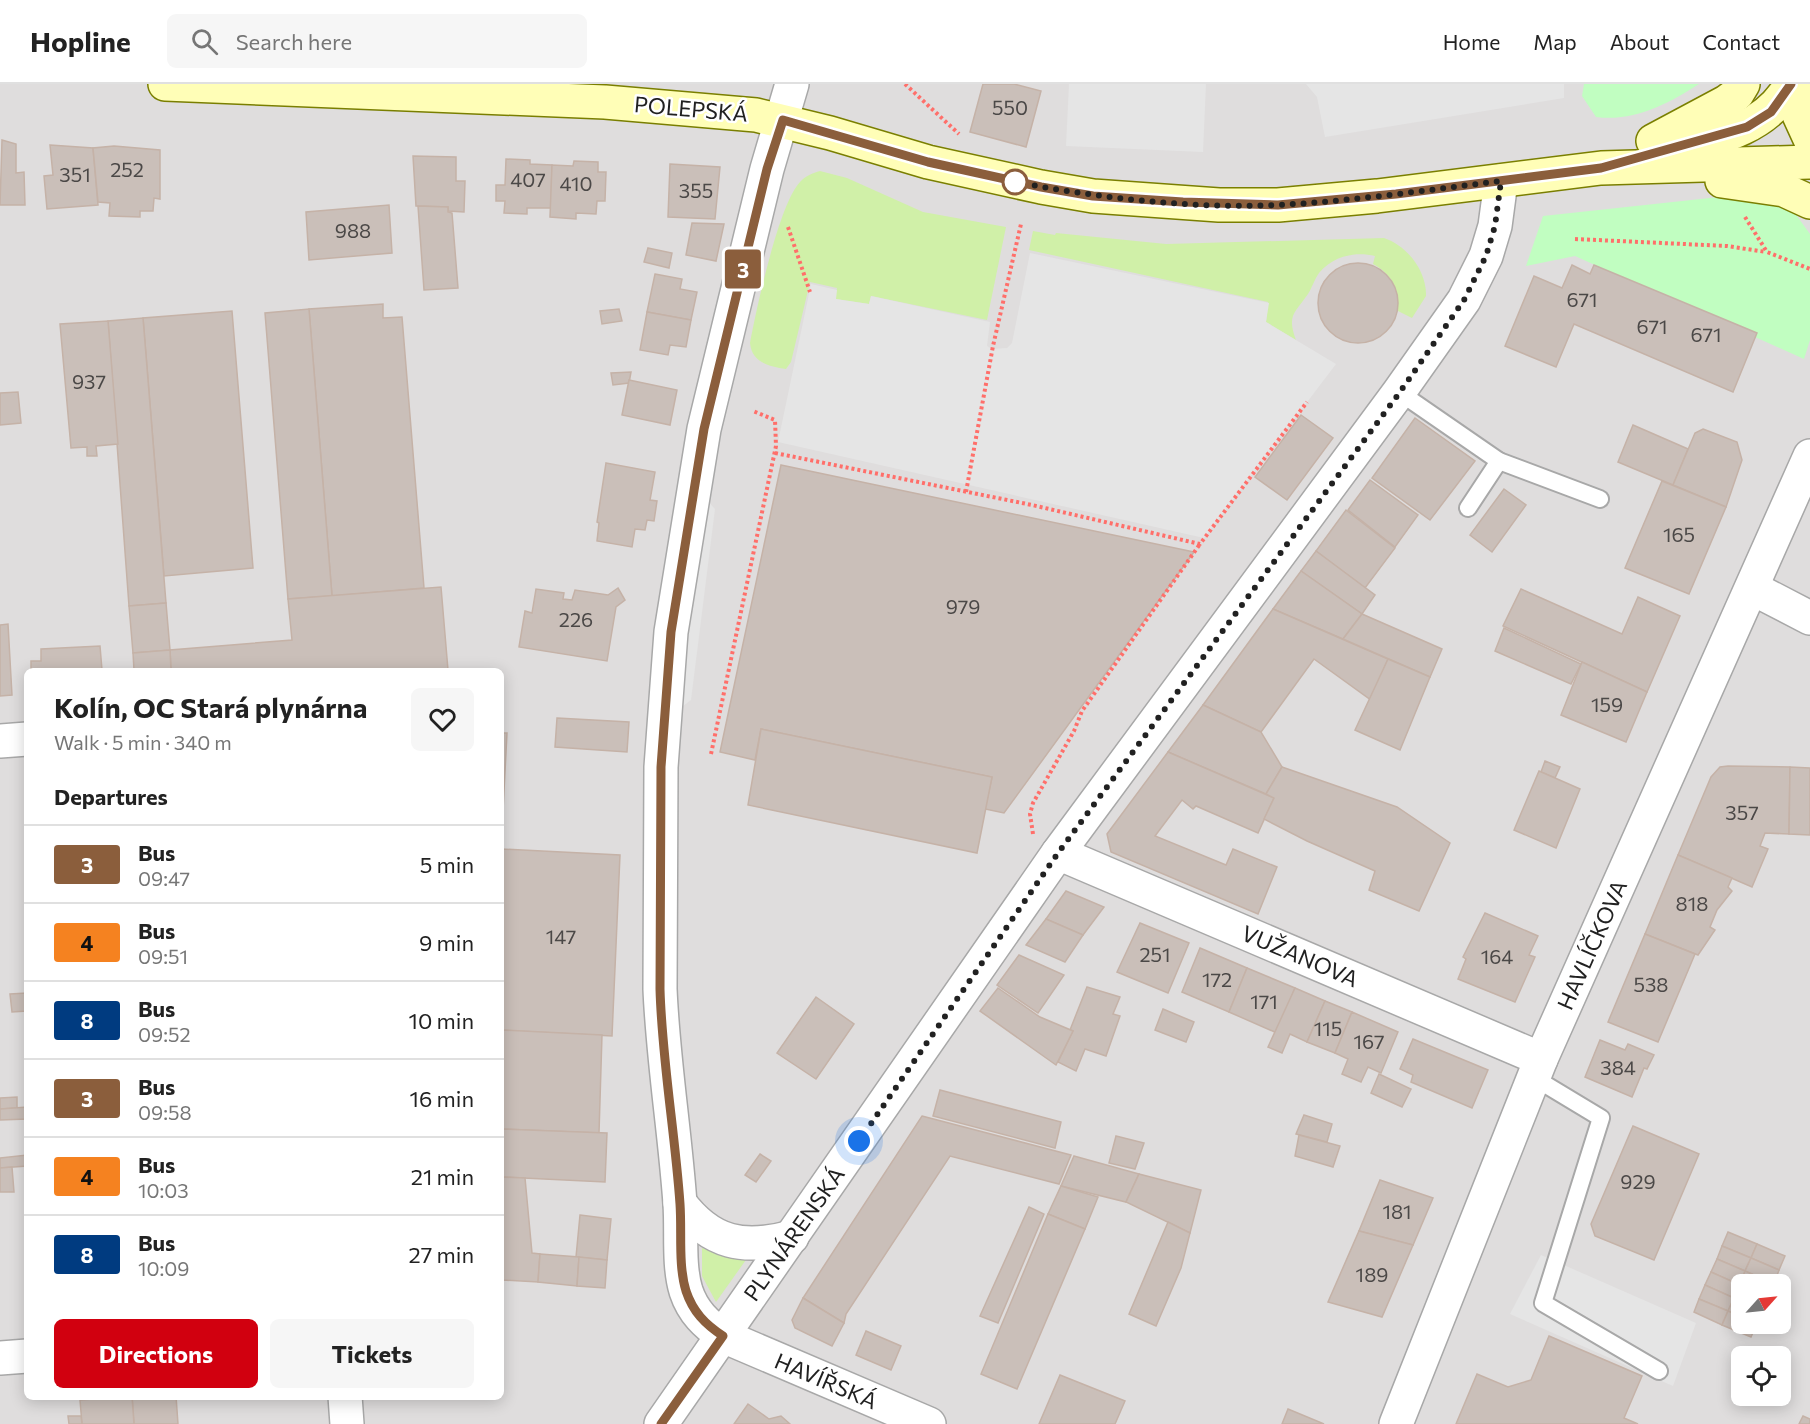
<!DOCTYPE html>
<meta charset="utf-8">
<style>
body{margin:0;font-family:Commissioner,sans-serif;background:#f6f6f6;color:#222;height:100vh;display:flex;flex-direction:column;font-size:22px;white-space:nowrap}
*{box-sizing:border-box;margin:0}
p{font-size:20px;color:#767676}
.icon{flex:none;width:33px;height:33px;fill:none;stroke:currentColor;stroke-width:2;stroke-linecap:round;stroke-linejoin:round}
.map{position:relative;flex:1;overflow:hidden}
.drawer{position:absolute;left:24px;top:584px;width:480px;height:732px;display:flex;flex-direction:column;background:#fff;border-radius:9px;box-shadow:0 3px 15px #0003}
.drawer>*{flex:none}
.badge{padding:0 12px;border-radius:4px;font-size:21px;line-height:39px}
.needle{width:39px;rotate:63deg}
.controls{position:absolute;left:1731px;top:1190px;display:grid;gap:12px}
.controls a{display:grid;place-items:center;width:60px;height:60px;border-radius:9px;background:#fff;box-shadow:0 3px 15px #0003;font-size:30px}
.you{position:absolute;width:30px;height:30px;margin:-15px;border:4px solid #fff;border-radius:50%;background:#1a73e8;box-shadow:0 0 0 9px #1a73e833}
.map>.badge{position:absolute;translate:-50% -50%;box-shadow:0 0 0 3px #fff}
h2{padding:0 30px;font-size:22px;line-height:54px}
.round{display:grid;place-items:center;flex:none;width:63px;height:63px;border-radius:9px;background:#f6f6f6}
.summary{display:flex;align-items:center;justify-content:space-between;height:102px;padding:0 30px}
h1{font-size:28px;font-weight:700;line-height:45px}
.button{display:flex;gap:12px;margin-top:auto;padding:12px 30px}
.button a{flex:1;height:69px;border-radius:9px;background:#d1000f;color:#fff;font-size:24px;font-weight:700;line-height:69px;text-align:center}
.button a+a{background:#f6f6f6;color:#222}
ul{padding:0;list-style:none}
li{display:flex;align-items:center;gap:18px;height:78px;padding:0 30px;border-top:2px solid #e0e0e0}
li div{flex:1}
li b{display:block;font-size:22px}
li em{font-style:normal}
li .badge{min-width:66px;font-weight:700;text-align:center}
header{display:flex;align-items:center;gap:36px;box-sizing:border-box;height:84px;padding:0 30px;background:#fff;border-bottom:2px solid #e0e0e0}
header strong{font-size:28px}
nav{display:flex;gap:33px;margin-inline-start:auto;font-size:21px}
.search{width:420px;height:54px;background:#f6f6f6;display:flex;align-items:center;gap:15px;box-sizing:border-box;padding:0 21px;border-radius:9px;color:#767676;font-size:22px}
.map>svg:first-child{display:block}
.residential{fill:#dfdddd;fill-rule:evenodd}
.grass{fill:#d0f0a8}
.park{fill:#c1fec1}
.parking{fill:#e5e5e5}
.building{fill:#cabfb9;stroke:#c5b2a7;stroke-width:1.5}
.lines{fill:none;stroke-linecap:round;stroke-linejoin:round}
.service-casing{stroke:#a8a8a8;stroke-width:20}
.minor-casing{stroke:#a8a8a8;stroke-width:36}
.tertiary-casing{stroke:#a8a8a8;stroke-width:36}
.secondary-casing{stroke:#7a7f00;stroke-width:36}
.path{stroke:#ff6f6a;stroke-width:4;stroke-dasharray:3 3;stroke-linecap:butt}
.service{stroke:#fff;stroke-width:16}
.minor{stroke:#fff;stroke-width:33}
.tertiary{stroke:#fff;stroke-width:33}
.secondary{stroke:#fffeb7;stroke-width:33}
.line-casing{stroke:#fff;stroke-width:14}
.line{stroke:#8b5e3c;stroke-width:9}
.walk{stroke:#212121;stroke-width:6;stroke-dasharray:0 10.8}
.stop-dot{fill:#fff;stroke:#8b5e3c;stroke-width:3}
.labels{text-anchor:middle;stroke-width:5;stroke-linejoin:round;paint-order:stroke}
.number-label{font-size:20px;fill:#4b4847}
.street-label{font-size:22px;fill:#212121;stroke:#fff}
</style>
<header>
<strong>Hopline</strong>
<div class="search"><svg class="icon" aria-label="search" viewBox="0 0 24 24"><circle cx="10" cy="10" r="6"/><path d="M15 15l6 6"/></svg>Search here</div>
<nav><a>Home</a><a>Map</a><a>About</a><a>Contact</a></nav>
</header>
<div class="map">
<svg width="1810" height="1340" viewBox="0 0 1810 1340">
<rect width="100%" height="100%" fill="#f2ede6"/>
<path class="residential" d="M 0,0 L 1810,0 L 1810,1340 L 0,1340 ZM 27,586 L 501,586 L 501,1312 L 27,1312 ZM 1742,1200 L 1780,1200 L 1780,1239 L 1742,1239 ZM 1742,1272 L 1780,1272 L 1780,1311 L 1742,1311 Z"/>
<g class="grass">
<path d="M 820,87 L 847,94 L 923,128 L 1006,143 L 987,236 L 871,212 L 869,220 L 835,215 L 837,204 L 810,198 L 791,278 L 786,285 C 769,282 752,279 750,259 C 756,226 779,120 800,98 C 805,92 813,89 820,87 Z"/>
<path d="M 1033,147 L 1055,151 L 1056,149 L 1166,160 L 1384,154 C 1408,162 1427,188 1426,212 L 1412,234 L 1398,227 C 1398,205 1393,191 1373,180 L 1375,172 C 1355,167 1333,172 1319,189 C 1314,196 1312,204 1308,210 C 1294,230 1287,231 1296,256 L 1266,238 L 1268,218 L 1029,166 Z"/>
<polygon points="702,1164 727,1173 748,1173 716,1218 702,1192"/>
</g>
<g class="park">
<path d="M 1584,0 L 1699,0 C 1668,20 1634,38 1596,33 L 1582,12 Z"/>
<polygon points="1747,110 1794,128 1810,150 1810,256 1804,275 1575,172 1526,182 1543,132"/>
</g>
<g class="parking">
<polygon points="1069,0 1206,0 1203,68 1066,62"/>
<polygon points="1306,0 1564,0 1564,14 1325,53 1317,13"/>
<polygon points="1030,169 1269,219 1266,238 1336,280 1204,454 778,358 811,200 837,206 836,215 869,220 871,212 990,238 987,262 992,265 1007,264 1012,259"/>
<polygon points="706,415 715,425 691,616 678,626 682,577"/>
<polygon points="1541,1171 1696,1239 1673,1302 1510,1230"/>
</g>
<g class="building">
<polygon points="983,0 1014,0 1041,7 1026,63 970,48"/>
<polygon points="2,56 16,60 16,89 24,88 25,121 0,121"/>
<polygon points="50,61 93,64 98,121 47,125 44,92 53,91"/>
<polygon points="114,62 160,66 160,115 154,114 153,127 140,127 140,133 109,132 110,119 98,118 93,64"/>
<polygon points="413,72 456,73 456,97 465,97 464,128 448,127 448,123 416,122"/>
<polygon points="506,75 530,76 530,80 552,81 551,124 527,124 527,130 504,129 505,117 496,117 496,101 505,101"/>
<polygon points="574,77 598,78 598,88 606,88 605,117 597,117 596,130 576,129 576,135 550,133 552,81 573,82"/>
<polygon points="670,80 720,83 715,135 668,133"/>
<polygon points="389,121 392,169 309,176 306,128"/>
<polygon points="418,122 448,123 448,128 452,129 458,204 424,206"/>
<polygon points="692,139 724,140 716,177 686,171"/>
<polygon points="648,164 672,169 669,184 644,178"/>
<circle cx="1358" cy="219" r="40"/>
<polygon points="1572,181 1590,190 1594,181 1757,249 1733,308 1574,240 1556,283 1505,262 1534,192 1562,204"/>
<polygon points="655,190 682,195 680,205 697,208 691,236 647,228"/>
<polygon points="383,220 383,234 402,233 424,504 332,512 309,225"/>
<polygon points="309,225 332,512 288,515 265,229"/>
<polygon points="619,225 622,237 602,240 600,227"/>
<polygon points="232,227 253,484 164,492 143,234"/>
<polygon points="647,228 691,236 686,263 670,261 668,271 640,266"/>
<polygon points="143,234 166,519 129,522 108,237"/>
<polygon points="108,237 118,360 96,362 97,372 87,372 87,363 71,364 60,240"/>
<polygon points="631,288 629,299 613,301 611,289"/>
<polygon points="629,296 677,306 670,341 622,331"/>
<polygon points="18,308 21,339 0,341 0,309"/>
<polygon points="1301,331 1333,354 1287,416 1255,393"/>
<polygon points="1415,334 1475,377 1430,436 1372,394"/>
<polygon points="1633,341 1688,365 1673,401 1618,378"/>
<polygon points="1703,345 1737,358 1742,376 1726,423 1673,401 1695,349"/>
<polygon points="606,379 655,388 650,416 657,417 654,437 647,436 645,446 635,445 632,463 597,457 599,439 597,438"/>
<polygon points="781,381 1194,468 1004,729 985,725 992,693 761,645 755,676 720,668"/>
<polygon points="1370,396 1418,431 1395,463 1348,426"/>
<polygon points="1662,397 1726,423 1689,510 1625,484"/>
<polygon points="1504,405 1526,421 1492,468 1470,451"/>
<polygon points="1346,426 1395,464 1365,504 1316,467"/>
<polygon points="1316,467 1375,511 1362,530 1301,487"/>
<polygon points="1301,487 1362,530 1343,555 1273,525"/>
<polygon points="441,503 448,586 171,586 170,566 292,556 288,515"/>
<polygon points="618,504 625,516 616,523 607,577 519,563 525,527 532,529 536,505 564,509 563,515 572,516 575,506 608,511"/>
<polygon points="1521,505 1622,550 1638,513 1680,532 1647,608 1503,542"/>
<polygon points="166,519 170,566 133,569 129,522"/>
<polygon points="1273,525 1388,575 1371,616 1314,575 1261,648 1203,621"/>
<polygon points="1362,530 1442,565 1430,593 1343,555"/>
<polygon points="8,540 12,611 0,612 0,541"/>
<polygon points="1504,544 1581,580 1571,600 1495,567"/>
<polygon points="100,562 102,586 31,586 31,577 41,577 41,565"/>
<polygon points="170,566 171,586 134,586 133,569"/>
<polygon points="1388,575 1430,593 1400,666 1355,646"/>
<polygon points="1582,578 1647,608 1626,658 1561,631"/>
<polygon points="1203,621 1261,648 1282,683 1266,710 1168,668"/>
<polygon points="557,634 629,638 627,668 555,663"/>
<polygon points="761,645 992,693 977,769 748,721"/>
<polygon points="501,649 507,649 501,765"/>
<polygon points="1168,668 1274,714 1258,749 1196,722 1193,725 1182,716 1155,752 1226,781 1233,765 1277,783 1258,830 1111,768 1107,750"/>
<polygon points="1545,677 1560,683 1555,694 1541,688"/>
<polygon points="1728,682 1790,683 1789,750 1765,749 1760,762 1768,765 1752,803 1678,771 1711,693 1720,683"/>
<polygon points="1282,683 1397,723 1450,759 1419,827 1369,806 1375,787 1307,757 1264,735 1274,714 1266,710"/>
<polygon points="1790,683 1810,684 1810,751 1789,750"/>
<polygon points="1539,687 1580,705 1556,764 1514,746"/>
<polygon points="501,765 620,771 612,952 501,946"/>
<polygon points="1678,771 1732,794 1728,803 1732,807 1717,826 1710,843 1715,846 1698,871 1645,850"/>
<polygon points="1066,807 1104,823 1083,851 1046,835"/>
<polygon points="1485,829 1538,852 1529,871 1535,873 1515,918 1458,895 1466,875 1463,873"/>
<polygon points="1046,835 1083,851 1065,878 1026,861"/>
<polygon points="1140,839 1189,859 1168,909 1117,888"/>
<polygon points="1645,850 1695,870 1658,958 1608,938"/>
<polygon points="1200,864 1247,884 1229,928 1182,908"/>
<polygon points="1019,871 1064,891 1038,929 997,901"/>
<polygon points="1247,884 1295,904 1277,949 1229,928"/>
<polygon points="1087,903 1120,913 1113,930 1120,932 1106,972 1085,965 1076,987 1058,978 1073,947 1070,946"/>
<polygon points="998,904 1040,933 1073,947 1056,981 980,927"/>
<polygon points="1295,904 1325,917 1307,958 1290,950 1282,969 1268,963"/>
<polygon points="27,909 27,927 12,928 10,910"/>
<polygon points="816,913 854,940 816,995 777,969"/>
<polygon points="1325,917 1352,928 1335,969 1307,958"/>
<polygon points="1163,925 1194,938 1186,958 1155,946"/>
<polygon points="1352,928 1398,948 1381,989 1368,983 1361,998 1342,990 1348,975 1335,969"/>
<polygon points="501,946 602,951 599,1049 501,1045"/>
<polygon points="1413,955 1488,986 1472,1024 1411,998 1413,991 1400,985"/>
<polygon points="1600,956 1625,966 1628,960 1654,971 1647,985 1644,984 1632,1013 1585,993"/>
<polygon points="1379,990 1411,1005 1402,1023 1371,1009"/>
<polygon points="940,1006 1061,1038 1055,1064 933,1032"/>
<polygon points="17,1013 17,1024 0,1025 0,1014"/>
<polygon points="27,1023 27,1035 0,1036 0,1025"/>
<polygon points="1304,1031 1332,1040 1327,1058 1296,1050"/>
<polygon points="922,1032 1071,1071 1059,1100 950,1072 846,1230 844,1239 803,1214"/>
<polygon points="1633,1042 1699,1070 1654,1176 1595,1152 1591,1140"/>
<polygon points="501,1045 607,1049 605,1098 501,1093"/>
<polygon points="1299,1051 1340,1062 1333,1083 1295,1072"/>
<polygon points="1116,1052 1144,1059 1135,1085 1109,1079"/>
<polygon points="760,1070 771,1077 756,1098 745,1091"/>
<polygon points="27,1071 27,1082 0,1084 0,1074"/>
<polygon points="1074,1072 1139,1090 1126,1118 1061,1102"/>
<polygon points="12,1083 14,1108 0,1108 0,1084"/>
<polygon points="1139,1090 1201,1106 1190,1149 1126,1118"/>
<polygon points="501,1093 525,1094 532,1169 540,1170 538,1198 503,1196"/>
<polygon points="1380,1096 1433,1114 1413,1161 1359,1147"/>
<polygon points="1061,1102 1098,1113 1085,1145 1048,1130"/>
<polygon points="1029,1123 1044,1130 998,1239 980,1232"/>
<polygon points="1048,1130 1085,1145 1017,1305 981,1290"/>
<polygon points="580,1131 611,1135 607,1176 576,1173"/>
<polygon points="1168,1138 1190,1149 1181,1184 1156,1242 1129,1230"/>
<polygon points="1359,1147 1413,1161 1382,1233 1328,1218"/>
<polygon points="1728,1148 1757,1160 1751,1174 1722,1162"/>
<polygon points="1757,1160 1785,1172 1779,1186 1751,1174"/>
<polygon points="1722,1162 1751,1174 1745,1187 1717,1175"/>
<polygon points="540,1170 579,1173 577,1202 538,1198"/>
<polygon points="579,1173 607,1176 605,1204 577,1202"/>
<polygon points="1751,1174 1779,1186 1774,1200 1745,1187"/>
<polygon points="1717,1175 1745,1187 1740,1201 1711,1188"/>
<polygon points="1745,1187 1774,1200 1740,1201"/>
<polygon points="1711,1188 1740,1201 1734,1214 1705,1201"/>
<polygon points="1705,1201 1734,1214 1728,1227 1699,1215"/>
<polygon points="1740,1201 1742,1202 1742,1217 1734,1214"/>
<polygon points="803,1214 844,1239 832,1262 795,1244 792,1236"/>
<polygon points="1734,1214 1742,1217 1742,1233 1728,1227"/>
<polygon points="1699,1215 1728,1227 1722,1241 1694,1228"/>
<polygon points="1728,1227 1742,1233 1742,1239 1757,1239 1751,1253 1722,1241"/>
<polygon points="866,1247 901,1262 891,1286 856,1271"/>
<polygon points="1549,1252 1642,1292 1624,1334 1638,1340 1456,1340 1477,1290 1508,1303 1531,1296"/>
<polygon points="1740,1279 1742,1279 1742,1301 1733,1298"/>
<polygon points="1060,1291 1125,1317 1115,1340 1039,1340"/>
<polygon points="132,1312 176,1312 178,1340 134,1340"/>
<polygon points="132,1312 134,1340 82,1340 80,1316"/>
<polygon points="748,1320 769,1335 781,1332 790,1340 734,1340"/>
<polygon points="1288,1325 1324,1340 1282,1340"/>
<polygon points="68,1332 81,1332 82,1340 69,1340"/>
<polygon points="1803,1332 1810,1335 1810,1340 1799,1340"/>
</g>
<g class="lines">
<g class="service-casing">
<g id="service">
<polyline points="1399,308 1499,377 1468,424"/>
<polyline points="1499,377 1600,415"/>
<polyline points="1533,993 1601,1034 1543,1219 1659,1287"/>
</g>
</g>
<g class="minor-casing">
<g id="minor">
<path d="M 792,0 L 767,85 L 704,345 L 671,548 L 661,683 L 660,905 C 663,977 675,1048 680,1120 C 682,1148 678,1181 686,1207 C 693,1228 706,1240 723,1252 L 929,1340"/>
<polyline points="1752,504 1810,534"/>
<polyline points="0,657 27,655"/>
<polyline points="1058,769 1541,975"/>
<path d="M 680,1119 C 711,1160 744,1166 792,1153"/>
<polyline points="0,1274 27,1272"/>
<polyline points="345,1312 347,1340"/>
<polyline points="661,1340 1058,769 1399,308 1464,216 1486,172 1495,142 1501,97"/>
</g>
</g>
<g class="tertiary-casing">
<polyline id="tertiary" points="1396,1340 1541,975 1810,372"/>
</g>
<g class="secondary-casing">
<g id="secondary">
<polyline points="165,0 605,18 756,31 830,49 928,78 1041,103 1093,112 1219,121 1278,121 1377,112 1601,84 1810,78"/>
<polyline points="1795,0 1799,31 1810,55"/>
<polyline points="1653,57 1726,18 1737,10 1743,0"/>
<path d="M 1660,69 C 1709,56 1764,49 1791,0"/>
<polyline points="1722,97 1784,106 1810,118"/>
</g>
</g>
<g class="path">
<polyline points="905,0 959,50"/>
<polyline points="1745,133 1767,168 1810,185"/>
<polyline points="788,143 810,208"/>
<polyline points="1575,155 1727,162 1766,168"/>
<polyline points="775,369 1032,421 1200,460 1307,318"/>
<polyline points="966,408 993,262 1021,140"/>
<polyline points="711,670 776,362 775,336 753,327"/>
<polyline points="1033,750 1030,730 1033,719 1074,647 1082,627 1200,460"/>
</g>
<use href="#service" class="service"/>
<use href="#minor" class="minor"/>
<use href="#tertiary" class="tertiary"/>
<use href="#secondary" class="secondary"/>
</g>
<g class="lines">
<g class="line-casing">
<path id="line" d="M 661,1340 L 723,1252 C 705,1240 693,1228 686,1207 C 678,1181 682,1148 680,1120 C 675,1048 662,977 660,905 L 661,683 L 671,548 L 704,345 L 767,85 L 783,36 L 928,78 L 1041,103 L 1093,112 L 1183,118 L 1278,121 L 1396,110 L 1601,84 L 1747,43 L 1771,28 L 1791,0"/>
</g>
<use href="#line" class="line"/>
<path class="walk" d="M 859,1057 L 1058,769 L 1400,308 L 1464,216 L 1486,172 L 1495,142 L 1501,97 C 1427,106 1353,117 1278,121 C 1191,125 1101,114 1015,98"/>
</g>
<circle class="stop-dot" cx="1015" cy="98" r="12"/>
<g class="labels">
<g class="number-label">
<text x="1010" y="31">550</text>
<text x="127" y="93">252</text>
<text x="75" y="98">351</text>
<text x="528" y="103">407</text>
<text x="576" y="107">410</text>
<text x="696" y="114">355</text>
<text x="353" y="154">988</text>
<text x="1582" y="223">671</text>
<text x="1652" y="250">671</text>
<text x="1706" y="258">671</text>
<text x="89" y="305">937</text>
<text x="1679" y="458">165</text>
<text x="963" y="530">979</text>
<text x="576" y="543">226</text>
<text x="1607" y="628">159</text>
<text x="1742" y="736">357</text>
<text x="1692" y="827">818</text>
<text x="561" y="860">147</text>
<text x="1155" y="878">251</text>
<text x="1497" y="880">164</text>
<text x="1217" y="903">172</text>
<text x="1651" y="908">538</text>
<text x="1264" y="925">171</text>
<text x="1328" y="952">115</text>
<text x="1369" y="965">167</text>
<text x="1618" y="991">384</text>
<text x="1638" y="1105">929</text>
<text x="1397" y="1135">181</text>
<text x="1372" y="1198">189</text>
</g>
<g class="street-label">
<text transform="translate(691 25) rotate(5)" y="8">POLEPSKÁ</text>
<text transform="translate(1592 861) rotate(-66)" y="8">HAVLÍČKOVA</text>
<text transform="translate(1300 872) rotate(23)" y="8">VUŽANOVA</text>
<text transform="translate(794 1150) rotate(-55)" y="8">PLYNÁRENSKÁ</text>
<text transform="translate(826 1297) rotate(23)" y="8">HAVÍŘSKÁ</text>
</g>
</g>
</svg>
<div class="controls">
<a><svg class="needle" viewBox="-14 -14 28 28"><path d="M0-13l5 13h-10z" fill="#e53935"/><path d="M0 13l5-13h-10z" fill="#767676"/></svg></a>
<a><svg class="icon" aria-label="locate" viewBox="0 0 24 24"><circle cx="12" cy="12" r="6"/><path d="M12 2v4M12 18v4M2 12h4M18 12h4"/></svg></a>
</div>
<div class="you" style="left:859px;top:1057px"></div>
<b class="badge" style="left:743px;top:185px;background:#8b5e3c;color:#fff">3</b>
<section class="drawer">
<div class="summary"><div><h1>Kolín, OC Stará plynárna</h1><p>Walk · 5 min · 340 m</p></div><a class="round"><svg class="icon" aria-label="heart" viewBox="0 0 24 24"><path d="M12 20l-8-8c-3-5 5-10 8-4 3-6 11-1 8 4z"/></svg></a></div>
<h2>Departures</h2>
<ul>
<li><span class="badge" style="background:#8b5e3c;color:#fff">3</span><div><b>Bus</b><p>09:47</p></div><em>5 min</em></li>
<li><span class="badge" style="background:#f58220;color:#111">4</span><div><b>Bus</b><p>09:51</p></div><em>9 min</em></li>
<li><span class="badge" style="background:#003b80;color:#fff">8</span><div><b>Bus</b><p>09:52</p></div><em>10 min</em></li>
<li><span class="badge" style="background:#8b5e3c;color:#fff">3</span><div><b>Bus</b><p>09:58</p></div><em>16 min</em></li>
<li><span class="badge" style="background:#f58220;color:#111">4</span><div><b>Bus</b><p>10:03</p></div><em>21 min</em></li>
<li><span class="badge" style="background:#003b80;color:#fff">8</span><div><b>Bus</b><p>10:09</p></div><em>27 min</em></li>
</ul>
<div class="button"><a>Directions</a><a>Tickets</a></div>
</section>
</div>
